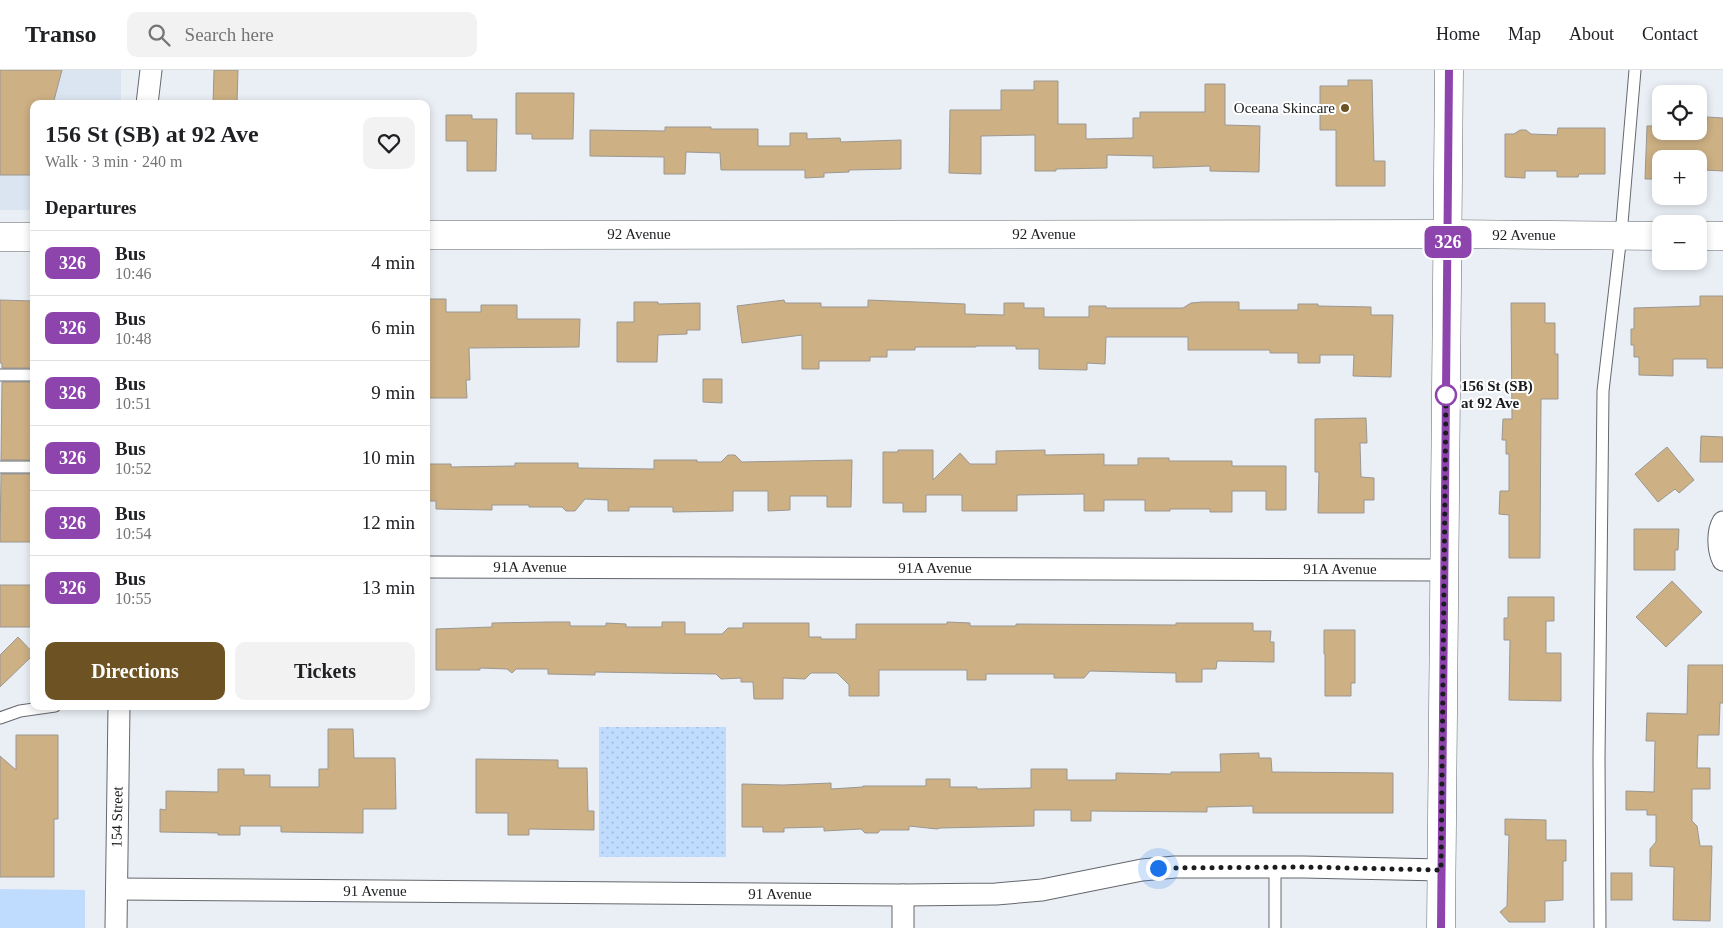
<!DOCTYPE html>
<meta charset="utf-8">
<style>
body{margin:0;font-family:"Times New Roman",serif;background:#f2f2f2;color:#202124;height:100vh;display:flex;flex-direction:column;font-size:19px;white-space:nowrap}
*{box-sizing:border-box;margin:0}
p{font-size:16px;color:#757577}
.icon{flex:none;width:28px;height:28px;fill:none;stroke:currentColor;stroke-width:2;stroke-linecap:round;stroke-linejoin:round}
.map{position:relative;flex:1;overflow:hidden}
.drawer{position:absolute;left:30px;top:30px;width:400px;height:610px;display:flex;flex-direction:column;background:#fff;border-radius:10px;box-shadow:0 2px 8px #0003}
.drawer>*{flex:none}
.badge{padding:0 10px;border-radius:8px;font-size:18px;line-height:32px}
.fabs{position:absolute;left:1652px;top:15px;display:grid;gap:10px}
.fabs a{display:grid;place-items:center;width:55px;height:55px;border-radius:10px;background:#fff;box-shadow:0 2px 8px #0003;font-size:25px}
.you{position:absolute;width:25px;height:25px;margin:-12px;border:4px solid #fff;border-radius:50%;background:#1a73e8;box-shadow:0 0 0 8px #1a73e833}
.map>.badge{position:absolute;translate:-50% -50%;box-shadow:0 0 0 2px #fff}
h2{padding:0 15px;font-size:19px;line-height:45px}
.round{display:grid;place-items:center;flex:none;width:52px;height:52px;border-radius:10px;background:#f2f2f2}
.head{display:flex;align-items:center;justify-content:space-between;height:85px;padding:0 15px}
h1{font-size:24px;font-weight:700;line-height:38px}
.primary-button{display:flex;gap:10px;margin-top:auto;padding:10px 15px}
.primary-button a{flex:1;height:58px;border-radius:10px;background:#6d5224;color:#fff;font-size:20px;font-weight:700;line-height:58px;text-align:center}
.primary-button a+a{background:#f2f2f2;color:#202124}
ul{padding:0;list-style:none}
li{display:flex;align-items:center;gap:15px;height:65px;padding:0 15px;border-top:1px solid #e0e0e0}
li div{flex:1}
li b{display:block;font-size:19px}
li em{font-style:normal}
li .badge{min-width:55px;font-weight:700;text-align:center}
header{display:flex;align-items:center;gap:30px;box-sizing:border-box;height:70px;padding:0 25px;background:#fff;border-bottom:1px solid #e0e0e0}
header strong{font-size:24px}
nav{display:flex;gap:28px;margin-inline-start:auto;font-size:18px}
.search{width:350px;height:45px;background:#f2f2f2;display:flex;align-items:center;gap:12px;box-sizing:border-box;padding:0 18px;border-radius:10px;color:#757577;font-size:19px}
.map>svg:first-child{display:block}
.built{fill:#dbe5f1}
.grass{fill:url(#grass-dots)}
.park{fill:#bfdbfd}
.building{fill:#cdb084;stroke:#9b9791}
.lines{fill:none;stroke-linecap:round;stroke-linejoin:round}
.lane-casing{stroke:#64686d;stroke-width:13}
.street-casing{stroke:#64686d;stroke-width:23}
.secondary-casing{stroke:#64686d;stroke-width:29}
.lane{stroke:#fff;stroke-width:11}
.street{stroke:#fff;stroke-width:21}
.secondary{stroke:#fff;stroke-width:28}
.line-casing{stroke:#fff;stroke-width:11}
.line{stroke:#8e44ad;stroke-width:8}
.walk{stroke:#1a1c1e;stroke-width:5;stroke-dasharray:0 9}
.poi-dot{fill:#6d5224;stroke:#fff;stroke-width:2}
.stop-dot{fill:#fff;stroke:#8e44ad;stroke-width:2.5}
.labels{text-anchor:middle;stroke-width:4;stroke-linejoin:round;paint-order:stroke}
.poi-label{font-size:15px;fill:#1a1c1e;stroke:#fff;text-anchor:end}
.street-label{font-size:15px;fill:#1a1c1e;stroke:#fff}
.stop-label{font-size:15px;font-weight:bold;fill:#1a1c1e;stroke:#fff;text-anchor:start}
</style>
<header>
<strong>Transo</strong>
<div class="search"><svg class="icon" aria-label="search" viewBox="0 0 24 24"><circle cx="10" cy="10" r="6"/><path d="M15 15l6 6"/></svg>Search here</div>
<nav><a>Home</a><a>Map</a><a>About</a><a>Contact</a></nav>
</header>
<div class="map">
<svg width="1723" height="858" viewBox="0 0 1723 858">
<defs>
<pattern id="grass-dots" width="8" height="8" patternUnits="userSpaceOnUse" patternTransform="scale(1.25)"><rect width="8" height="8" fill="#bfdbfd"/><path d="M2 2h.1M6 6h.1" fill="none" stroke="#a4bbd8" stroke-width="1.8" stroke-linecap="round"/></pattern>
</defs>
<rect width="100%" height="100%" fill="#eaeff5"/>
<polygon class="built" points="0,0 121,0 121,34 34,34 34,140 0,140"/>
<polygon class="grass" points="726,657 726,787 599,787 599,657"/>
<polygon class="park" points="0,819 85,820 85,858 0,858"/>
<g class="building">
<polygon points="0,0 62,0 53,34 34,34 34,105 0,105"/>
<polygon points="214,0 238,0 237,34 213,34"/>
<polygon points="1348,10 1372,10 1374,91 1385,91 1385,116 1336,116 1336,60 1320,60 1320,16 1348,16"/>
<polygon points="1034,11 1058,11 1058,54 1086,54 1086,69 1133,68 1133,48 1140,48 1140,42 1205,42 1205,14 1225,14 1225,55 1260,56 1259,102 1210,101 1210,96 1153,98 1153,86 1107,85 1107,98 1056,99 1056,101 1035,101 1035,65 981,66 981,104 949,103 950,40 1001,40 1001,20 1034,20"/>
<polygon points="516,23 574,23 573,69 532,69 532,64 516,64"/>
<polygon points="446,45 472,45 472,49 497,49 496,101 467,101 467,71 446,71"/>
<polygon points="1707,47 1723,48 1723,101 1704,100 1705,89 1661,89 1661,109 1645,109 1647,56 1661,56 1661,61 1706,61"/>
<polygon points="665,57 711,57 711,59 758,59 758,76 790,76 790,63 807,63 807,69 840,68 841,72 901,70 901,99 849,100 849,102 824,103 824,107 805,108 805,100 721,100 720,83 686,82 685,104 664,104 664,87 590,86 590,60 665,61"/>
<polygon points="1558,58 1605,58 1605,104 1579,104 1578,107 1557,107 1557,101 1525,101 1525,108 1505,107 1505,64 1514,64 1520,60 1526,60 1531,64 1557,65"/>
<polygon points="1700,226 1723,226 1723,298 1707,298 1707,289 1673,289 1673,306 1639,305 1639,287 1634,287 1634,275 1631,275 1631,259 1634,259 1634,238 1700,236"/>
<polygon points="426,229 446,229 446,242 481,242 481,235 517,235 517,249 580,249 579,277 469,278 470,310 466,310 467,328 426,328"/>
<polygon points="0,230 34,231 34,298 2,298 2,293 0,293"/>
<polygon points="784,230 785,233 821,233 821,237 868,237 868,230 965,234 965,244 1004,245 1004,233 1024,233 1024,238 1044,238 1044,247 1089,247 1089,236 1106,236 1106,238 1183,238 1191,233 1202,232 1239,232 1239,240 1298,240 1298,234 1318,234 1318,236 1371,237 1371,245 1393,245 1391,307 1353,306 1354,285 1320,285 1320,293 1298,293 1298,283 1270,283 1270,280 1188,280 1188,267 1106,267 1105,294 1087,293 1087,300 1039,299 1039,279 1016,279 1016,276 976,276 976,277 915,277 915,280 887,280 887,287 870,287 870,291 819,291 819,299 802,299 802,265 742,273 737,236"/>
<polygon points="634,232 658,232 658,234 700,233 700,260 687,260 687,264 658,265 657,292 617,292 617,252 634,252"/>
<polygon points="1511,233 1545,233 1545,253 1555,253 1555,284 1558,284 1558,329 1541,329 1540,488 1509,488 1509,445 1499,444 1500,421 1509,421 1509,384 1506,384 1506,370 1502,370 1503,349 1512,349"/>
<polygon points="703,309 722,309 722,333 703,332"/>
<polygon points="2,312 34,312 34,390 1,390"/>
<polygon points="1366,348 1367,373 1360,373 1361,407 1374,408 1374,430 1364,430 1364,443 1318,443 1319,402 1315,402 1315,349"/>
<polygon points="1701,366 1723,367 1723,392 1700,392"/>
<polygon points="1667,377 1694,410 1679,423 1675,419 1658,432 1635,404"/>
<polygon points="898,380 933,380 933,410 960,383 970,394 996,394 996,381 1045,380 1045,385 1104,384 1104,395 1138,395 1138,388 1169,388 1169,391 1232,391 1232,396 1286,396 1286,440 1266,440 1266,421 1232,421 1232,442 1210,442 1210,439 1170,439 1170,441 1145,441 1145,430 1104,430 1104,441 1084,441 1084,424 1017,425 1017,441 962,441 962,425 926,425 926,442 903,442 903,433 883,433 883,382 898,382"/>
<polygon points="728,385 735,385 742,392 852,390 851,437 827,437 827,426 790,426 790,440 768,441 768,421 733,421 733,441 673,442 673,437 629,437 629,441 608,441 608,430 585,429 575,441 566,441 562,437 529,437 529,435 492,435 492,440 436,439 436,431 426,431 426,394 451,394 451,397 515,396 515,393 578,393 578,398 654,399 654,390 697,390 697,392 721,392"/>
<polygon points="1,404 34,404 34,472 0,472"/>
<polygon points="1634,459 1679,459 1678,480 1675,480 1675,500 1634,500"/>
<polygon points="1672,511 1702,542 1666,577 1636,547"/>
<rect x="0" y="515" width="34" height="42"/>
<polygon points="1508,527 1554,527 1554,551 1546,551 1546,583 1561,583 1561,631 1509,630 1510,570 1504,570 1504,548 1508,548"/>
<polygon points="549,552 570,552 570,556 606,556 606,553 626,554 626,557 662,557 662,552 685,552 685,564 722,564 728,558 743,558 743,553 809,553 809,567 821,567 821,569 856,569 856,554 947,554 947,552 970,553 970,556 1016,556 1016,554 1176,555 1176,553 1253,553 1253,561 1271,561 1270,572 1274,572 1274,592 1217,591 1216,599 1202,599 1202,612 1176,612 1176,603 1090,601 1084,608 1054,608 1054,604 986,604 986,610 967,610 967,600 879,600 879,626 849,626 849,615 837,603 811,603 805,609 783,608 783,629 754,629 753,612 741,612 741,608 721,609 716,604 595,602 595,605 548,604 548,599 516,599 512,603 507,599 480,598 480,600 436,600 436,559 492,557 492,553"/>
<polygon points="1324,560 1355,560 1355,613 1351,613 1351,626 1325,626 1325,584 1324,584"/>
<polygon points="18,567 34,584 0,617 0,585"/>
<polygon points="1688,595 1723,595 1723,633 1720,633 1719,665 1698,665 1697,698 1710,698 1710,719 1692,719 1692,751 1697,756 1700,776 1712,776 1710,851 1673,850 1674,797 1650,796 1650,779 1656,772 1656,745 1647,745 1647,740 1626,740 1626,721 1654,722 1655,671 1646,671 1647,643 1687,644"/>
<polygon points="328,659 353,659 354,688 395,688 396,739 363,739 363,763 281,762 281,756 240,756 240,765 218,765 218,763 160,762 160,739 166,740 166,721 218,722 218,699 244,699 244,705 270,705 270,717 319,717 319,699 328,699"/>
<polygon points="16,665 58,665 58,749 54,749 54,807 0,807 0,686 16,700"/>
<polygon points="1259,683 1259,688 1271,688 1272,702 1393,703 1393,743 1253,743 1253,736 1207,737 1207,742 1091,741 1091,751 1071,751 1071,740 1034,740 1034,756 940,758 937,759 909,756 909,760 880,760 878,763 865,763 861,759 824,761 824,757 784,758 784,762 763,762 763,757 742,757 742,714 783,715 831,713 831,719 863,717 863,716 926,716 926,709 950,709 950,717 977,717 977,719 1031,718 1031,699 1067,699 1067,710 1116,710 1116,703 1171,704 1171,702 1221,702 1220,684"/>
<polygon points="476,689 558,690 558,698 587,698 588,741 594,741 594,760 529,759 529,765 508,765 508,743 476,743"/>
<polygon points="1505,749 1546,750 1546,770 1566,770 1566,791 1563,791 1563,830 1545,831 1545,852 1509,852 1500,842 1507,836 1509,765 1505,765"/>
<rect x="1611" y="803" width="21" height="27"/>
</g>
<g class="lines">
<g class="lane-casing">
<g id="lane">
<polyline points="0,305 34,305"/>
<polyline points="0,397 34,397"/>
<polyline points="0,648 20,641 55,636"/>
<polyline points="1275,858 1275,797"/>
<polyline points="1600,858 1599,689 1603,321 1621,165 1635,0"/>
</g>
</g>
<g class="street-casing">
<g id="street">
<polyline points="147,34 151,0"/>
<path d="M 1723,452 C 1717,462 1718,480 1723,490"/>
<polyline points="426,497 1444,500"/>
<polyline points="117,819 903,825 996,824 1042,820 1142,800 1175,797 1303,797 1441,800"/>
<polyline points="903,825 903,858"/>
<polyline points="116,858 119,636"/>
</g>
</g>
<g class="secondary-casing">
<g id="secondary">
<polyline points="426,165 1448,164 1661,166"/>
<polyline points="1699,166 1723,166"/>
<polyline points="0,167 34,167"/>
<polyline points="1441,858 1449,0"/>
</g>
</g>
<use href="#lane" class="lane"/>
<use href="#street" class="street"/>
<use href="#secondary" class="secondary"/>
</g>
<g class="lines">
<g class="line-casing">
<polyline id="line" points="1441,858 1449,0"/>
</g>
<use href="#line" class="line"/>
<polyline class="walk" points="1158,798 1303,797 1441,800 1446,322 1446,325"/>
</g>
<circle class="poi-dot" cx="1345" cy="38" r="5"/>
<circle class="stop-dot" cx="1446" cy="325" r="10"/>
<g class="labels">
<g class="poi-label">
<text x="1335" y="43">Oceana Skincare</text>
</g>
<g class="street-label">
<text x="639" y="169">92 Avenue</text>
<text x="1044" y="169">92 Avenue</text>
<text x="1524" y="170">92 Avenue</text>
<text x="530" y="502">91A Avenue</text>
<text x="935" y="503">91A Avenue</text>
<text x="1340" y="504">91A Avenue</text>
<text transform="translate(117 747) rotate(-89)" y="5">154 Street</text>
<text x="375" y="826">91 Avenue</text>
<text x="780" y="829">91 Avenue</text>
</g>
<g class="stop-label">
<text x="1461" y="321">156 St (SB)<tspan x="1461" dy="17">at 92 Ave</tspan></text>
</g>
</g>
</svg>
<div class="fabs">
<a><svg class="icon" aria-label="locate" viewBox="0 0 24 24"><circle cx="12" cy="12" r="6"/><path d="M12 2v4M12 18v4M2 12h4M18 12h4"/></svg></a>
<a>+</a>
<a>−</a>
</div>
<div class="you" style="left:1158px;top:798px"></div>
<b class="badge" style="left:1448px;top:172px;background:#8e44ad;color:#fff">326</b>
<section class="drawer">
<div class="head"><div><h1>156 St (SB) at 92 Ave</h1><p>Walk · 3 min · 240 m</p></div><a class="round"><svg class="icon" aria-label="heart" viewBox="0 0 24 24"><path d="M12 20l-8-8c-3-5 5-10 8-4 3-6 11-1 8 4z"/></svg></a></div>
<h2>Departures</h2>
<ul>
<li><span class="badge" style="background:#8e44ad;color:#fff">326</span><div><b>Bus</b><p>10:46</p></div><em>4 min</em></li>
<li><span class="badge" style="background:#8e44ad;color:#fff">326</span><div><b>Bus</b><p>10:48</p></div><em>6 min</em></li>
<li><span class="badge" style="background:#8e44ad;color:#fff">326</span><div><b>Bus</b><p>10:51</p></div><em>9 min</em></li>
<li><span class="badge" style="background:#8e44ad;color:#fff">326</span><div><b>Bus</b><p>10:52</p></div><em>10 min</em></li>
<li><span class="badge" style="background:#8e44ad;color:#fff">326</span><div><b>Bus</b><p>10:54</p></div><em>12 min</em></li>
<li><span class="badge" style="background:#8e44ad;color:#fff">326</span><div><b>Bus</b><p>10:55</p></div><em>13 min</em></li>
</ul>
<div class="primary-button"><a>Directions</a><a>Tickets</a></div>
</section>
</div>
